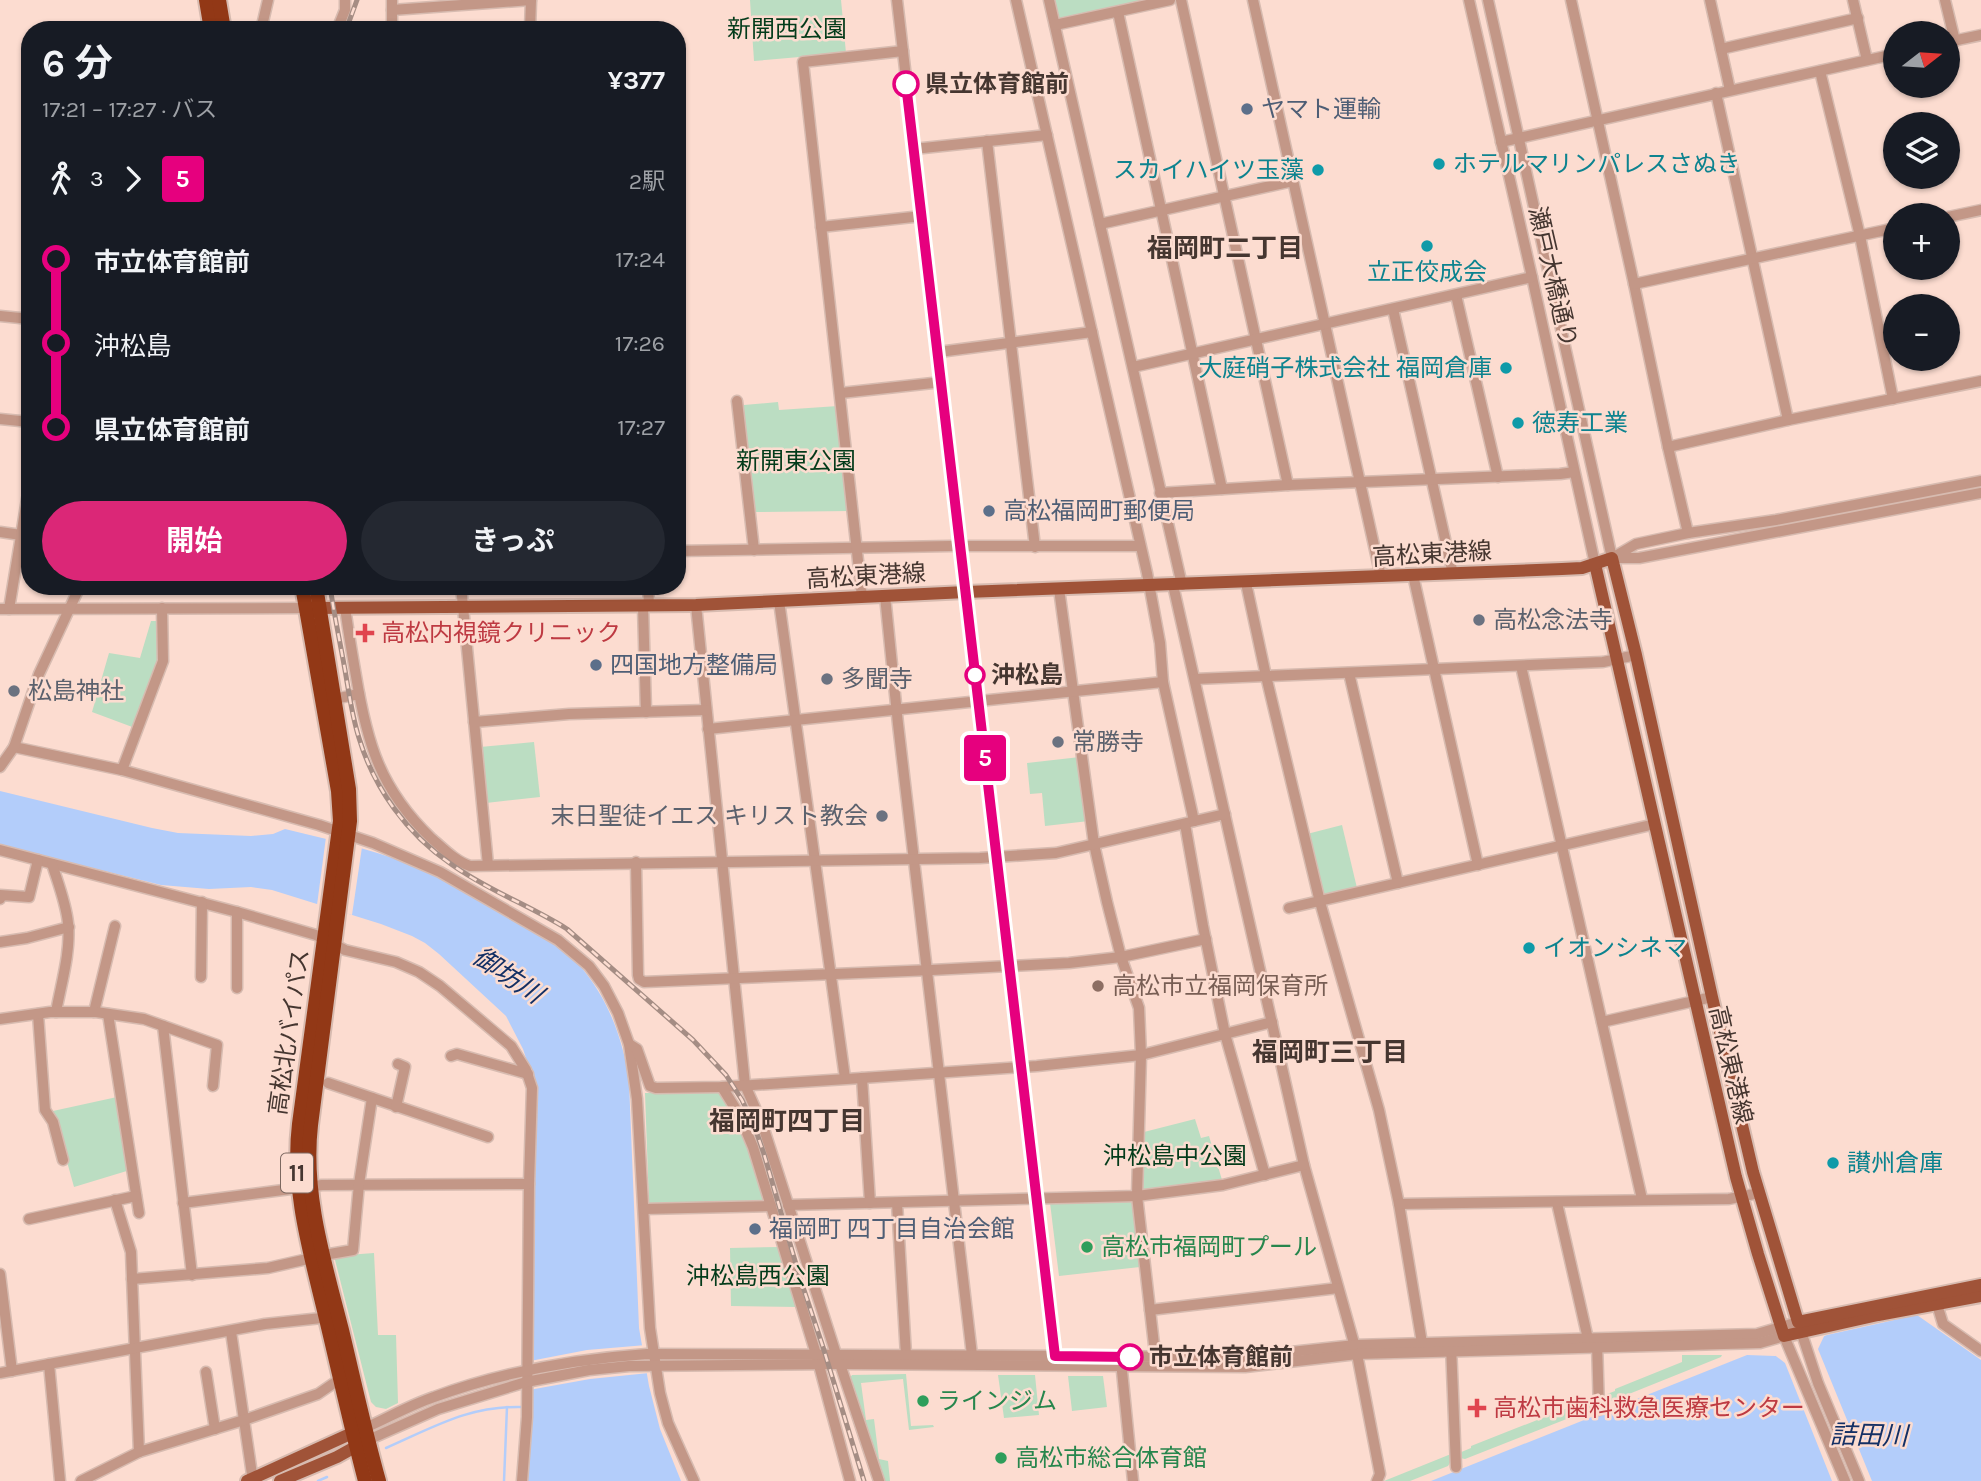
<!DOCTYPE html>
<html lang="ja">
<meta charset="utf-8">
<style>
body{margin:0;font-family:Karla,"Noto Sans JP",sans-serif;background:#242831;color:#f1f3f6;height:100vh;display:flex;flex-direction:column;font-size:26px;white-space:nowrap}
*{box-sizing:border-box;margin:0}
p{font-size:23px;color:#9ea1a6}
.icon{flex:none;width:38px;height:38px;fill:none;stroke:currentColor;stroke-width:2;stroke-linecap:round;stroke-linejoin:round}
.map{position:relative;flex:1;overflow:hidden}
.sheet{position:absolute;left:21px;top:21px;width:665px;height:574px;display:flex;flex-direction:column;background:#171b24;border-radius:28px;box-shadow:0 2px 5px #0004}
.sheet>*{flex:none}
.badge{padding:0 14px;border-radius:5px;font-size:24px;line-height:46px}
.needle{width:46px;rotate:73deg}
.controls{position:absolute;left:1883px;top:21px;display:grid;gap:14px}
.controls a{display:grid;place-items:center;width:77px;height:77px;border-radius:50%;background:#171b24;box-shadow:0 2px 5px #0004;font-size:35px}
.map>.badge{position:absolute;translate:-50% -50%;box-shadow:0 0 0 4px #fff}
.legs{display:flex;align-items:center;gap:10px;height:77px;padding:0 21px;font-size:23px}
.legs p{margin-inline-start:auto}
.headline{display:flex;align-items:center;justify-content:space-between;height:119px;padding:0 21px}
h1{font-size:38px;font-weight:700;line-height:52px}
.action{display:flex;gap:14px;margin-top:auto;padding:14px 21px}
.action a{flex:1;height:80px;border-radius:42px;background:#db2777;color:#fff;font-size:28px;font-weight:700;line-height:80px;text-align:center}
.action a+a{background:#242831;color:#f1f3f6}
ul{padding:0 21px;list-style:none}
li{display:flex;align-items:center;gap:24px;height:84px;font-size:26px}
li i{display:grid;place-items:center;width:10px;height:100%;margin:0 9px;background:currentColor}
li i::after{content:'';width:18px;height:18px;margin:-9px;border:5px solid;border-radius:50%;background:#171b24}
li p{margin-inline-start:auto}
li:first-child i{background:linear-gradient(#0000 50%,currentColor 0)}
li:last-child i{background:linear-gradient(currentColor 50%,#0000 0)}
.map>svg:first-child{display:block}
.green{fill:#bbddc2}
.water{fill:#b3cdfa}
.pier{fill:#fcdcd0}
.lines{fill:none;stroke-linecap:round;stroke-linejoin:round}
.stream{stroke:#b3cdfa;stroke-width:2.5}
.minor-casing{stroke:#d7bbb0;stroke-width:13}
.major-casing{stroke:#d7bbb0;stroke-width:16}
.highway-casing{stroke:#d7bbb0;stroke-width:18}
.minor{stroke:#c39787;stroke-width:10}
.major{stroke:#a05338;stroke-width:12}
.highway{stroke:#923816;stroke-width:14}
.rail-casing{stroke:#a58d84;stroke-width:5}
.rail{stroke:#fcdcd0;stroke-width:2.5;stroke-dasharray:8;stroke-linecap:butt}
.line-1-casing{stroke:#fff;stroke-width:16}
.line-1{stroke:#e6007e;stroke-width:10}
.stop-1-dot{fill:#fff;stroke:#e6007e;stroke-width:3.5}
.service-dot{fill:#5c6f8a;stroke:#fcdcd0;stroke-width:2.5}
.culture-dot{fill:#0f9aa8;stroke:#fcdcd0;stroke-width:2.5}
.worship-dot{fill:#6b7280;stroke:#fcdcd0;stroke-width:2.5}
.health-dot{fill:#e0444e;stroke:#fcdcd0;stroke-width:2.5}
.education-dot{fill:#8d6e63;stroke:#fcdcd0;stroke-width:2.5}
.leisure-dot{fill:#2e9e5b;stroke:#fcdcd0;stroke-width:2.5}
.labels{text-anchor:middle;stroke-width:5;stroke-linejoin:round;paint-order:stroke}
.shield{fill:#fcdcd0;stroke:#7c6860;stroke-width:2}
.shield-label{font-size:23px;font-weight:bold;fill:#453630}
.park-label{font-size:24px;fill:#033b1a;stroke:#fcdcd0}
.stop-label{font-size:24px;font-weight:bold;fill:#453630;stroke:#fcdcd0;text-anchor:start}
.service-label{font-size:24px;fill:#4e5e75;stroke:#fcdcd0;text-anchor:start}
.culture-label{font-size:24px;fill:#0d838f;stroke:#fcdcd0;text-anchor:start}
.street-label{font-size:24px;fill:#453630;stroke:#fcdcd0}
.worship-label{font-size:24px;fill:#5b616d;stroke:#fcdcd0;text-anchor:start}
.health-label{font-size:24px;fill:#be3a42;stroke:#fcdcd0;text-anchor:start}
.education-label{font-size:24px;fill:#785e54;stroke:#fcdcd0;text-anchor:start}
.leisure-label{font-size:24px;fill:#27864d;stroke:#fcdcd0;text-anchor:start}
.neighbourhood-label{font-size:26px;font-weight:bold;fill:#453630;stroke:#fcdcd0}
.water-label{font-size:26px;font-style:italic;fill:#143065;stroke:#fcdcd0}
</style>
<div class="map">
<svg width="1981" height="1481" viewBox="0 0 1981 1481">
<rect width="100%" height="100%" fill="#fcdcd0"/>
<g class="green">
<polygon points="750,0 841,0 846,53 754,61"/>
<polygon points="1053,0 1148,0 1061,20 1057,17"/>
<polygon points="778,402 779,410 838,406 850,511 753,512 741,407 744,405"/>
<polygon points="151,621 160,621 160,661 135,728 92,712 109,653 140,658"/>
<polygon points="534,742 540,797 486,803 480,747"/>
<polygon points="1080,757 1089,821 1045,826 1042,793 1030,794 1027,763"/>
<polygon points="1342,825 1357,888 1326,896 1320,893 1307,834"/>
<polygon points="721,1091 737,1119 744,1135 766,1201 649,1204 645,1093"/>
<polygon points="117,1097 130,1170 74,1187 53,1111"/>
<polygon points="1195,1119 1201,1138 1209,1136 1222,1180 1141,1192 1144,1132"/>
<polygon points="1128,1200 1134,1205 1140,1267 1059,1276 1050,1203"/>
<polygon points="780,1247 798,1307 731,1306 730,1248"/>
<polygon points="374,1253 378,1335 396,1335 398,1403 386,1409 376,1407 371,1402 334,1256"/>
<polygon points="1682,1355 1722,1355 1721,1357 1609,1402 1604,1401 1602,1396 1615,1391 1615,1389 1682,1362"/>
<polygon points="906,1374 911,1426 933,1425 934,1427 909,1430 903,1379 861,1383 866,1420 874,1419 879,1459 888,1461 890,1481 884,1481 850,1378 852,1375"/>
<polygon points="998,1375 1035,1375 1039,1415 1004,1418"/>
<polygon points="1068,1376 1103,1376 1107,1407 1072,1411"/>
<polygon points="1593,1398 1595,1400 1592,1409 1465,1459 1460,1458 1459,1453 1471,1448 1471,1446"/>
<polygon points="1451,1454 1451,1461 1448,1466 1410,1481 1384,1481"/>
</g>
<g class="water">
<path d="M 0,791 L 152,828 L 178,833 L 251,836 L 273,834 L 285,829 C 334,841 386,852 432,874 C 459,887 484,904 510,919 C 535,933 562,945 580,966 C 608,998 624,1041 629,1082 L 639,1328 L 649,1386 L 660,1429 L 681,1481 L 526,1481 L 535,1085 L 523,1049 L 506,1016 L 439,954 L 425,943 L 412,936 L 381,924 L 272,890 L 251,887 L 209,889 L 161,885 L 0,845 Z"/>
<polygon points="1917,1315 1981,1360 1981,1481 1431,1481 1747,1355 1775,1356 1827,1335"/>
</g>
<g class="pier">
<polygon points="326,837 362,847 352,915 317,905"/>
<polygon points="1826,1332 1818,1349 1872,1481 1832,1481 1785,1363 1772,1353"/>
<polygon points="646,1345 649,1373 590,1379 529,1390 530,1361 587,1350"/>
</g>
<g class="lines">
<g class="stream">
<path d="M 386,1448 C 434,1427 470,1405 524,1407"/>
<polyline points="318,1481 327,1477"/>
<polyline points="504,1481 507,1407"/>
</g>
<g class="minor-casing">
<g id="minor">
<polyline points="897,0 1055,1360"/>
<polyline points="1016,0 1147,573 1160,643 1163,682 1194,821"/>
<polyline points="1049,0 1182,585"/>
<polyline points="1181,0 1288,485"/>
<polyline points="1253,0 1381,577"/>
<polyline points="1469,0 1532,277 1595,564"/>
<polyline points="1488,0 1612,558"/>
<polyline points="1571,0 1634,284 1668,447 1688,533"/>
<polyline points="1710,0 1730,90"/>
<polyline points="1853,0 1867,60"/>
<polyline points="1945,0 1955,41"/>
<polyline points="392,10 531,0"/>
<polyline points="1118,12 1222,489"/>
<polyline points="1055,25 1170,0"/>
<polyline points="261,30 268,0"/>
<polyline points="337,30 345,10 345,0"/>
<polyline points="392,30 392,0"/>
<polyline points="530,30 531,0"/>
<polyline points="1948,42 1981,35"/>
<polyline points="1721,49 1858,18"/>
<polyline points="1820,71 1860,236 1893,399"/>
<polyline points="1716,93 1788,420"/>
<polyline points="987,141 1035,547"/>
<polyline points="1501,142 1895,54"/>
<polyline points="914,149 1047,135"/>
<polyline points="1948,217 1981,210"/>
<polyline points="1100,224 1293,181"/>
<polyline points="821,227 922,216"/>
<polyline points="1634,284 1895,228"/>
<polyline points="1456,295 1498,477"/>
<polyline points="1393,309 1453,574"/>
<polyline points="0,316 30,319"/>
<polyline points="939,352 1092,332"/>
<polyline points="1133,367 1532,277"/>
<polyline points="841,393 942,382"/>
<polyline points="737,401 754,550"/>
<polyline points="0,419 30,422"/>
<polyline points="1668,447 1788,420 1981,381"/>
<polyline points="1160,493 1288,485 1560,474 1574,472"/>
<polyline points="0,532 21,535"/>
<polyline points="677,551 950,546 1140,546"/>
<polyline points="1612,558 1636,544 1688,533 1776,520 1981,481"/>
<polyline points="1613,558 1639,558 1981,493"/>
<polyline points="1413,575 1478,865"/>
<polyline points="1246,583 1266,676 1320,902 1379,1110 1399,1204 1422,1343"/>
<polyline points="1173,585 1304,1165 1357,1354 1380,1474 1377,1481"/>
<polyline points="461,586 488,865"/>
<polyline points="648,586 649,605"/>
<polyline points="1059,589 1094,844 1107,902 1121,957 1139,1008 1141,1055 1137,1196 1156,1362"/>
<polyline points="885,596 898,724 972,1355"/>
<polyline points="862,597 803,62 903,51"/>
<polyline points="779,601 845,1078"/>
<polyline points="696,605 745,1085 763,1126 836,1354"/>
<polyline points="643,606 646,712"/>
<path d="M 345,607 C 348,630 352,653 356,676 C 367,743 380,789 431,838 C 443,848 455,861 470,866 L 980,858 L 1056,853 L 1225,814"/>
<polyline points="0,609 306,608"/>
<polyline points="9,609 30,481"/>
<polyline points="1521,666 1642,1199"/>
<polyline points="1349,673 1398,883"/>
<polyline points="1195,679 1603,662 1636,655"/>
<polyline points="329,700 359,694"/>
<polyline points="474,722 569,714 706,710"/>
<polyline points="708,729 1163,682"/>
<polyline points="14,747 122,770 319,825 373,843 440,872 558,940 589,966 604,986 618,1013 629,1044 637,1099 650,1328 660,1393 668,1423 694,1481"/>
<polyline points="0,767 14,747 39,674 80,586"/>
<polyline points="122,770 163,661 162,608"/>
<polyline points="1185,824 1203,926 1225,1034 1265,1175"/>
<polyline points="0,850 237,912 316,935 345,950 396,962 419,972 440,986 511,1046 526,1070 532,1088 529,1184 527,1417 522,1481"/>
<polyline points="636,862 638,975 639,979 644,982 932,970 1069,963 1121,957 1206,939"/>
<path d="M 52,864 C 58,883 66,903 68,923 C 71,952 61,984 56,1012"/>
<polyline points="0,899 0,895 29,897 38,860"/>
<polyline points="1289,908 1655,824"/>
<polyline points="0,942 27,938 69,927"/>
<polyline points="201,977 202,902"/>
<polyline points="237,988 237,912"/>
<polyline points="94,1012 115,926"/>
<polyline points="38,1014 45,1110 53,1122 63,1160"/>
<polyline points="108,1014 139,1213"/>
<polyline points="0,1019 50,1012 96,1012 144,1019 217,1045 213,1086"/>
<polyline points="1602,1022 1712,997"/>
<polyline points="163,1026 192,1275"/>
<polyline points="629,1044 637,1049 650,1086 656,1088 722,1087 862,1078 1037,1066 1141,1055 1272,1022"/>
<polyline points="451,1056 457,1054 528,1074"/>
<polyline points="862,1078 870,1203"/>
<polyline points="328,1083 488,1137"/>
<polyline points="722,1087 740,1116 753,1147 816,1354 850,1481"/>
<polyline points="396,1107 405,1067 398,1064"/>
<polyline points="115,1200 131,1252 139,1452"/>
<polyline points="183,1203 322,1185 529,1184"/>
<polyline points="897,1203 906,1355"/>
<polyline points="1557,1203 1588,1339"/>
<polyline points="1399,1204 1729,1199 1759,1193"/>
<polyline points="788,1205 1137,1196 1223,1185 1304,1165"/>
<polyline points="644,1209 771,1206"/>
<polyline points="29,1219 136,1196"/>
<polyline points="324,1255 353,1250 359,1184 372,1098"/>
<polyline points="0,1274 12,1371"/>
<polyline points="132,1279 268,1268 312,1258"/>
<polyline points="1935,1298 1943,1324 1981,1351"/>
<polyline points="1150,1310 1338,1288"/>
<polyline points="231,1332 253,1481"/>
<polyline points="1597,1343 1599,1410"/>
<polyline points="1451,1346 1456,1467"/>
<polyline points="1121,1361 1133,1481"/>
<polyline points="49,1364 60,1481"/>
<polyline points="840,1364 879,1481"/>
<polyline points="206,1372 215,1429"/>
<polyline points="0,1373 265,1324 331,1317"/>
<path d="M 365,1428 C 388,1418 410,1405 434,1397 C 502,1372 575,1359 647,1354 L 1244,1357 L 1355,1345 L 1757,1334 L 1798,1322 L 1818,1383 L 1859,1481"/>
<polyline points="368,1440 438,1409 526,1382 589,1370 629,1366 836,1364 1245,1367 1357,1354 1760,1343 1784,1336 1845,1481"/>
<polyline points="81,1481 139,1452 244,1420 318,1394 334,1383 341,1381"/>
</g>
</g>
<g class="major-casing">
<g id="major">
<polyline points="1595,564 1736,1177 1758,1254 1784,1336 1878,1315 1981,1296"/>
<polyline points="310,608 696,605 966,592 1562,569 1582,568 1612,558 1636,655 1712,997 1753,1172 1798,1322 1981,1285"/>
<polyline points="247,1481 361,1429"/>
<polyline points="280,1481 337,1457 364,1442"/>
</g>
</g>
<g class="highway-casing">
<g id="highway">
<polyline points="206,0 211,30"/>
<polyline points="219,0 224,30"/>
<path d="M 302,586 L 338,791 L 340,821 L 299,1124 C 291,1191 311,1255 326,1319 C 339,1373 351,1428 365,1481"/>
<path d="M 316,586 L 349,789 L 350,821 L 311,1125 C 303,1195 325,1263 342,1330 C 354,1380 365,1431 379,1481"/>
</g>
</g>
<use href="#minor" class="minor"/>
<use href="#major" class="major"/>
<use href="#highway" class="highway"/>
<g class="rail-casing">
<g id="rail">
<polyline points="346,30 357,0"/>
<path d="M 330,586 C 334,614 340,642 345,670 C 349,693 352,716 359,738 C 374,788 407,834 451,864 C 487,890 529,905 567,929 L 693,1040 L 726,1075 L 742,1100 L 755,1128 L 764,1154 L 800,1278 L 823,1347 L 864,1481"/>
</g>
</g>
<use href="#rail" class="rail"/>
</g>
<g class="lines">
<g class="line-1-casing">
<polyline id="line-1" points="906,84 1055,1356 1130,1357"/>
</g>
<use href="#line-1" class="line-1"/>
</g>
<g class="stop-1-dot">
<circle cx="906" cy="84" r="12"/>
<circle cx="975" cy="675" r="9"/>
<circle cx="1130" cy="1357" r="12"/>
</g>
<g class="service-dot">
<circle cx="1247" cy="109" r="7"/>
<circle cx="989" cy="511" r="7"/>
<circle cx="596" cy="665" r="7"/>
<circle cx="755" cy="1229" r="7"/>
</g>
<g class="culture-dot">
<circle cx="1439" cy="164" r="7"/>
<circle cx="1318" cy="170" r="7"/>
<circle cx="1427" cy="246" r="7"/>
<circle cx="1506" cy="368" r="7"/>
<circle cx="1518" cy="423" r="7"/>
<circle cx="1529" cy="948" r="7"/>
<circle cx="1833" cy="1163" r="7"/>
</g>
<g class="worship-dot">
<circle cx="1479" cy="620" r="7"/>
<circle cx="827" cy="679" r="7"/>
<circle cx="14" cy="691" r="7"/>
<circle cx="1058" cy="742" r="7"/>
<circle cx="882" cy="816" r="7"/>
</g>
<g class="health-dot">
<path d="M361.5 622.5h7v7h7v7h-7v7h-7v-7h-7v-7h7z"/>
<path d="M1473.5 1397.5h7v7h7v7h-7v7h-7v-7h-7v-7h7z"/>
</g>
<circle class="education-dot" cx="1098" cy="986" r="7"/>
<g class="leisure-dot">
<circle cx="1087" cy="1247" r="7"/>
<circle cx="923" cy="1401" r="7"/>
<circle cx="1001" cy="1458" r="7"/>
</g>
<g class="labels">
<rect class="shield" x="281" y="1153.5" width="32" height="39" rx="5"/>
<g class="shield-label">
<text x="297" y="1181">11</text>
</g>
<g class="park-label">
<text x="787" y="37">新開西公園</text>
<text x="796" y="469">新開東公園</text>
<text x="1175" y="1164">沖松島中公園</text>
<text x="758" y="1284">沖松島西公園</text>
</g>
<g class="stop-label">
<text x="925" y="92">県立体育館前</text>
<text x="991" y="683">沖松島</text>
<text x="1149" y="1365">市立体育館前</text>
</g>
<g class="service-label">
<text x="1261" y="117">ヤマト運輸</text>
<text x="1003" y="519">高松福岡町郵便局</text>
<text x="610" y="673">四国地方整備局</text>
<text x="769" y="1237">福岡町 四丁目自治会館</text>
</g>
<g class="culture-label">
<text x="1453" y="172">ホテルマリンパレスさぬき</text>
<text x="1304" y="178" text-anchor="end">スカイハイツ玉藻</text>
<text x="1427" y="280" text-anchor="middle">立正佼成会</text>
<text x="1492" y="376" text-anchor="end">大庭硝子株式会社 福岡倉庫</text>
<text x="1532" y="431">徳寿工業</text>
<text x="1543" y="956">イオンシネマ</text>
<text x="1847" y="1171">讃州倉庫</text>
</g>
<g class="street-label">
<text transform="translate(1553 277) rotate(77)" y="8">瀬戸大橋通り</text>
<text transform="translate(1432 554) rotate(-3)" y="8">高松東港線</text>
<text transform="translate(866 576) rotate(-3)" y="8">高松東港線</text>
<text transform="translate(289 1032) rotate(-82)" y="8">高松北バイパス</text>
<text transform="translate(1731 1065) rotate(77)" y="8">高松東港線</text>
</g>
<g class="worship-label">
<text x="1493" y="628">高松念法寺</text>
<text x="841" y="687">多聞寺</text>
<text x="28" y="699">松島神社</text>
<text x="1072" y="750">常勝寺</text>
<text x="868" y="824" text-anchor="end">末日聖徒イエス キリスト教会</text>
</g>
<g class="health-label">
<text x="381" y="641">高松内視鏡クリニック</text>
<text x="1493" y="1416">高松市歯科救急医療センター</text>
</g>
<g class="education-label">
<text x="1112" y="994">高松市立福岡保育所</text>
</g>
<g class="leisure-label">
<text x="1101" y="1255">高松市福岡町プール</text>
<text x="937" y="1409">ラインジム</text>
<text x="1015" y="1466">高松市総合体育館</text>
</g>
<g class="neighbourhood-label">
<text x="1225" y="257">福岡町二丁目</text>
<text x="1330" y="1061">福岡町三丁目</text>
<text x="787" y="1130">福岡町四丁目</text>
</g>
<g class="water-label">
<text transform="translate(508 975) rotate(34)" y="9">御坊川</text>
<text transform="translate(1869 1435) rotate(1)" y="9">詰田川</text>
</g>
</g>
</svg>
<div class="controls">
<a><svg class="needle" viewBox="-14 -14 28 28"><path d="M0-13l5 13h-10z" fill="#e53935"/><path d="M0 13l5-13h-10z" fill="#9ea1a6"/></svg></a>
<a><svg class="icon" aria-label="layers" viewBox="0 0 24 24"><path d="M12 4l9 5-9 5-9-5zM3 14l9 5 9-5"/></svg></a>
<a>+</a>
<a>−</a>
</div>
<b class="badge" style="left:985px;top:758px;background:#e6007e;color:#fff">5</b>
<section class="sheet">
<div class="headline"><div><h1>6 分</h1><p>17:21 – 17:27 · バス</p></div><b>¥377</b></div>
<div class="legs"><svg class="icon" aria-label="walk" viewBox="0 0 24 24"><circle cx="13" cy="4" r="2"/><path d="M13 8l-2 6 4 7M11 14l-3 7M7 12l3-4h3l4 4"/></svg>3<svg class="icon" aria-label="forward" viewBox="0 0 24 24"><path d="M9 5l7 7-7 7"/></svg><b class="badge" style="background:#e6007e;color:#fff">5</b><p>2駅</p></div>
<ul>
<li><i style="color:#e6007e"></i><b>市立体育館前</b><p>17:24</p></li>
<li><i style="color:#e6007e"></i><span>沖松島</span><p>17:26</p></li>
<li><i style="color:#e6007e"></i><b>県立体育館前</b><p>17:27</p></li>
</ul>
<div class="action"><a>開始</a><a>きっぷ</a></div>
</section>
</div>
